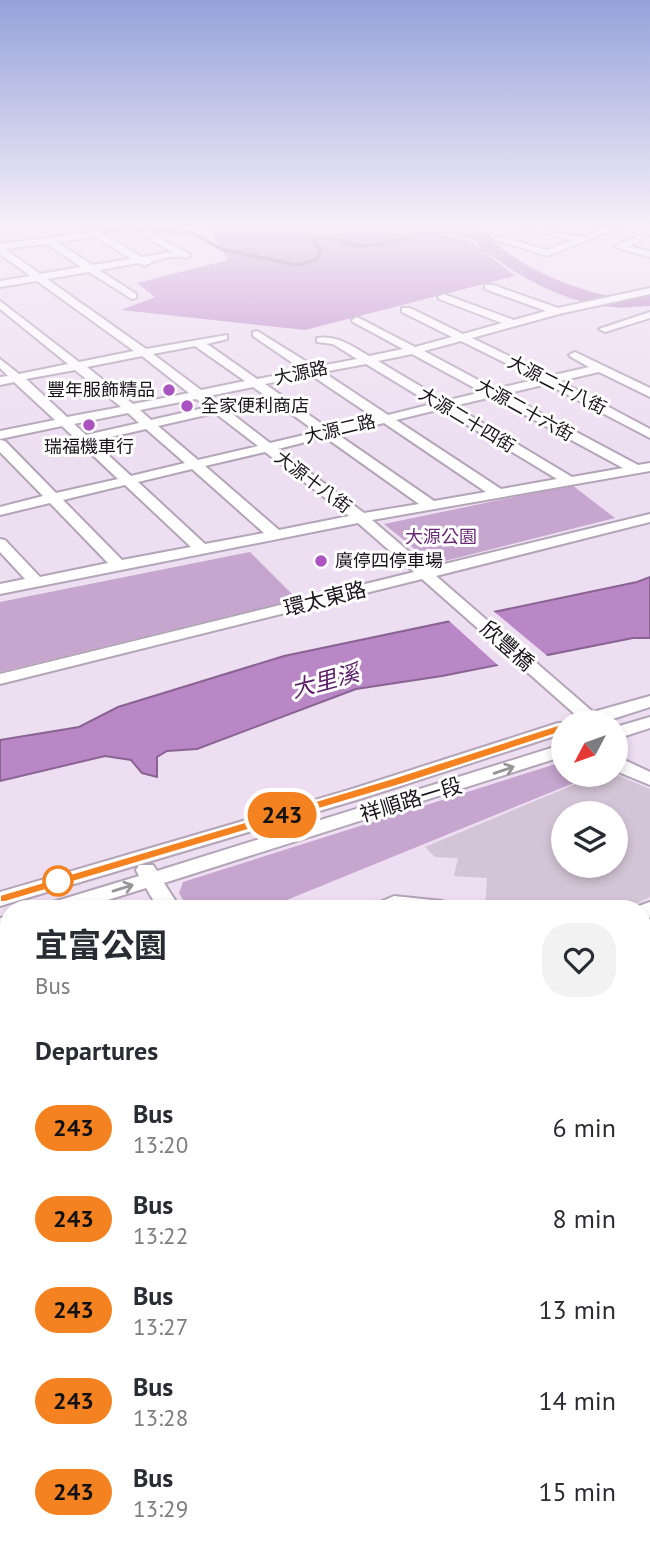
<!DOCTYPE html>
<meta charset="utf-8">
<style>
body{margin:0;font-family:"PT Sans","Noto Sans TC",sans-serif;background:#f2f2f3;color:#2b2b33;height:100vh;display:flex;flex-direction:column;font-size:26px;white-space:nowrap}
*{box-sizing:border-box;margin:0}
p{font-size:23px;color:#7c7c81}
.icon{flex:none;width:38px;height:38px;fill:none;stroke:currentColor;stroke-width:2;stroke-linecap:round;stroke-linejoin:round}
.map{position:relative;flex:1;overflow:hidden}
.sheet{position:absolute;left:0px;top:900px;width:651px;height:653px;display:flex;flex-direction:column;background:#fff;border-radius:28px 28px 0 0;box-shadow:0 4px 10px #0003}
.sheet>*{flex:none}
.badge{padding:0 14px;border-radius:23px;font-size:24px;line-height:46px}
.needle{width:46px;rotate:229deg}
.tools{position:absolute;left:551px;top:710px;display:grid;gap:14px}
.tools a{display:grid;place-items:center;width:77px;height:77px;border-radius:50%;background:#fff;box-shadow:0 4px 10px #0003;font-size:35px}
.map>.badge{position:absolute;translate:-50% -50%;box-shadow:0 0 0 4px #fff}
h2{padding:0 35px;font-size:26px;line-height:63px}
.round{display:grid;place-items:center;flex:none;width:74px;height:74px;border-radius:28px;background:#f2f2f3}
.summary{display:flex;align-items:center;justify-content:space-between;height:119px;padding:0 35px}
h1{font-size:33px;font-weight:700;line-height:52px}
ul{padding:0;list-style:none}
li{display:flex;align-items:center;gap:21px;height:91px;padding:0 35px}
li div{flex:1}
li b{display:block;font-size:26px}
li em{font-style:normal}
li .badge{min-width:77px;font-weight:700;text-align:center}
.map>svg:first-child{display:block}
.green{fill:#c6a5ce}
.forest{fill:#bf8dcb}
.water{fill:#b987c5;stroke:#896492;stroke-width:2}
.pier{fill:#eedef2}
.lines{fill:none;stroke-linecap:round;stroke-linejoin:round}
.stream{stroke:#896492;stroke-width:3.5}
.river{fill:#b987c5;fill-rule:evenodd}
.building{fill:#d4c4d7;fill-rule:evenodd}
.minor-casing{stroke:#b3a4b7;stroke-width:4}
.minor{fill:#fff;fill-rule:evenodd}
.oneway{stroke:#989598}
.line{fill:#f58220;stroke:#fff;stroke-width:2}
.poi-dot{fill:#ab54c1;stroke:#fff;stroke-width:2.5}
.stop-dot{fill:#fff;stroke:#f58220;stroke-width:3.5}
.labels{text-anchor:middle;stroke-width:6;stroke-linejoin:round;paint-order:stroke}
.far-street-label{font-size:18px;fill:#19131a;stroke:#fff}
.far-poi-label{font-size:18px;fill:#19131a;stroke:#fff;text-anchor:start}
.far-park-label{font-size:18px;fill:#672b76;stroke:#fff}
.street-label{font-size:21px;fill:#19131a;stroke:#fff}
.water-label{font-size:23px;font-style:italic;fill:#591c67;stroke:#fff}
</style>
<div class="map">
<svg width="650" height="1552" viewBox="0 0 650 1552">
<rect width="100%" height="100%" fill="#eedef2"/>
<g class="green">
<polygon points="572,485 615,518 441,562 427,559 384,524"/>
<polygon points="250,552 297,599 0,672 0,602"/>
<polygon points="562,762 564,775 576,775 581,780 267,908 188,908 179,893 183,882"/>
<polygon points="9,943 9,1178 0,1182 0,946"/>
</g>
<polygon class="forest" points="217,225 410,225 472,242 515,276 305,330 121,310 155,297 137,283 228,260 214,237 213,227"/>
<polygon class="water" points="650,577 650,638 633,638 442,676 356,689 197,749 167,751 157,757 157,777 142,773 131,760 105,756 0,781 0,740 79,727 118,707 284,656 637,582"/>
<polygon class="pier" points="491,609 551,659 501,668 447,619"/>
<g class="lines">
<g class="stream">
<polyline points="92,233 126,229 193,233 221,249 297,265 316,260 321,249 312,240 325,237 359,246 381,244 420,234 458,230"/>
<polyline points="0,243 33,240"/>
</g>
<path class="river" d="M 433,225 L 458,225 L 489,234 C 506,262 579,292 611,296 C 624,297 637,295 650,294 L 650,306 C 637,306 624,309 612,307 C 562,302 518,276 479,247 L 476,241 L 435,229 Z"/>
</g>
<path class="building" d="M 597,775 L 617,775 L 650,789 L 650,897 L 627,908 L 485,908 L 487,878 L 454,876 L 458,858 L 435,857 L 425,847 ZM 564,814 L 616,814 L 616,866 L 564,866 Z"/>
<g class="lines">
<g class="minor-casing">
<g id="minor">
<path d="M 515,225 C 535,225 569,239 583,236 C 595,234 608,222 620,227 L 547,256 L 493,239 L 498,236 L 547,250 L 571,240 Z"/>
<path d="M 98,231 L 142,257 L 172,252 L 144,236 L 142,234 L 147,231 L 191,255 L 186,258 C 173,254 153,260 145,266 L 139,263 L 99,270 L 136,294 L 136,298 L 132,299 L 89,272 L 47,279 L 146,349 L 227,335 L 227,339 L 207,344 L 257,379 L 303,370 L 253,336 L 253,332 L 257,331 L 315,367 L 357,359 L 333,344 L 317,342 L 317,338 C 338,335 352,346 369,356 L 403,349 L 353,322 L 352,320 L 357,317 L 415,347 L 452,337 L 402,312 L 402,308 L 410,308 L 463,334 L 502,323 L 439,299 L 438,297 L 443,294 L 514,320 L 546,311 L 485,289 L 485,285 L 493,285 L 558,308 L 650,288 L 650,294 L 559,314 L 472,338 L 550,376 L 589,367 L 571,357 L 569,355 L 575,352 L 650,388 L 650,397 L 599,372 L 560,381 L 650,429 L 650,438 L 547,384 L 505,394 L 638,465 L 650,463 L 650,471 L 372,520 L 428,568 L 650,514 L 650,522 L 436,576 L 593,712 L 650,696 L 650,707 L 600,723 L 564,723 L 564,733 L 363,798 L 0,906 L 0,892 L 349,790 L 558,723 L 568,723 L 571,718 L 577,716 L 422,579 L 0,684 L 0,674 L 414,572 L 358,523 L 0,594 L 0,584 L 25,579 L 0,552 L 0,539 L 5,540 L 40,577 L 108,563 L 50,503 L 0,515 L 0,507 L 43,496 L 0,452 L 0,440 L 5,441 L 56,493 L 118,479 L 62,426 L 0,439 L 0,431 L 55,420 L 14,382 L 0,385 L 0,377 L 8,376 L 0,368 L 0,359 L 19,374 L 68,364 L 0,309 L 0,301 L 79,362 L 134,351 L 37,281 L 0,287 L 0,281 L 30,276 L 0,254 L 0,244 ZM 96,237 L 131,259 L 92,265 L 57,242 ZM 46,244 L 47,244 L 81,267 L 40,274 L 5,249 ZM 461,341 L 538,379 L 495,389 L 424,351 ZM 195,346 L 245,381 L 201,390 L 153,354 ZM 412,354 L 482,392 L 445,401 L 378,361 ZM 142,356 L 189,393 L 133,404 L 87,367 ZM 366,364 L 432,404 L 388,415 L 323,372 ZM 75,370 L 121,407 L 67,417 L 26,379 ZM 311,375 L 375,418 L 329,429 L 265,384 ZM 253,387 L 317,432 L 270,443 L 209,396 ZM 492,397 L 623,468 L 572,477 L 454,406 ZM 196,399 L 208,407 L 151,420 L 140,410 ZM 441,409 L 557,479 L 501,489 L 396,420 ZM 128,413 L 139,423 L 86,435 L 74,424 ZM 215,413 L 258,446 L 198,460 L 158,426 ZM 384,423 L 486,492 L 434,501 L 337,434 ZM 146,429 L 185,463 L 131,476 L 93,441 ZM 325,437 L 419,504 L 364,513 L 278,449 ZM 265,452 L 349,516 L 279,530 L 205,466 ZM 192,469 L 264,533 L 205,544 L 138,482 ZM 125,485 L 191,547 L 122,560 L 63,500 Z"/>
<polygon points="641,234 649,236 629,246 650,251 650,257 614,247"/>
<polygon points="650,312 650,318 605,332 599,329"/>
<polygon points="650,717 650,728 616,739 616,727"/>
<polygon points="564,744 564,756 164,883 180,908 158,908 146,888 82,908 47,908 50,903 139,876 136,870 139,865 153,865 157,871"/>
<polygon points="616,756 650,772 650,785 616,771"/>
<polygon points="394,896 442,901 445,906 443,908 375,908 378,903"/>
<polygon points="650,902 650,917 642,919 642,908 633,908"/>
<polygon points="9,917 9,932 0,934 0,918"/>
<polygon points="650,1403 650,1433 642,1436 642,1406"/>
<polygon points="363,1544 411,1544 407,1552 359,1552"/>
<polygon points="527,1544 562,1544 566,1552 531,1552"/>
</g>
</g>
<use href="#minor" class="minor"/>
</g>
<defs><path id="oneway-shaft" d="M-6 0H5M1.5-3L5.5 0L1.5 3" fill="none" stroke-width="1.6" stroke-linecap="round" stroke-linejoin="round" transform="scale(1.75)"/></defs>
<g class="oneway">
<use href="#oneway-shaft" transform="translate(504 770) rotate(-19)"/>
<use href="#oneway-shaft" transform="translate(123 888) rotate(-17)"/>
</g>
<linearGradient id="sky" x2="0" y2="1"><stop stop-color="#95a2da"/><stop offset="0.51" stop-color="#f7f0f9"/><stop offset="1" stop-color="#f7f0f9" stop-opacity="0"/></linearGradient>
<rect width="650" height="442" fill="url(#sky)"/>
<polygon class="line" points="564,723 570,727 568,730 403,784 5,902 0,902 0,895 393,778"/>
<g class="poi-dot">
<circle cx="169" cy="390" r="7"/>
<circle cx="187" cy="406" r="7"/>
<circle cx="89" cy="425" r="7"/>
<circle cx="321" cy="561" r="7"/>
</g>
<circle class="stop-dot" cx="58" cy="881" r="14"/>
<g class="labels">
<g class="far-street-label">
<text transform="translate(301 373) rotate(-12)" y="6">大源路</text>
<text transform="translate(557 385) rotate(27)" y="6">大源二十八街</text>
<text transform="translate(525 410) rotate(29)" y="6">大源二十六街</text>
<text transform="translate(467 420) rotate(31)" y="6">大源二十四街</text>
<text transform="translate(340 429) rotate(-13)" y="6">大源二路</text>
<text transform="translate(313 482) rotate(37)" y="6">大源十八街</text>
</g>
<g class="far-poi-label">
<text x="155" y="396" text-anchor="end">豐年服飾精品</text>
<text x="201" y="412">全家便利商店</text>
<text x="89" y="453" text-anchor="middle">瑞福機車行</text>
<text x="335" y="567">廣停四停車場</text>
</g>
<g class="far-park-label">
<text x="441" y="543">大源公園</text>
</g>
<g class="street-label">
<text transform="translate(325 599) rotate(-14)" y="7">環太東路</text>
<text transform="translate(507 646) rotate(41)" y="7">欣豐橋</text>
<text transform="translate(411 800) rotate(-17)" y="7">祥順路一段</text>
</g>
<g class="water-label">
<text transform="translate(325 681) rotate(-15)" y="8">大里溪</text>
</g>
</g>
</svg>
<div class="tools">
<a><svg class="needle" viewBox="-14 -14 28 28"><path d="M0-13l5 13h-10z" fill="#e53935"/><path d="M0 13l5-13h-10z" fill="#7c7c81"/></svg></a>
<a><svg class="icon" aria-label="layers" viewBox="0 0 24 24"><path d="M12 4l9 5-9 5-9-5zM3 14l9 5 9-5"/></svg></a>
</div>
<b class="badge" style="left:282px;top:815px;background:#f58220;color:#111">243</b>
<section class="sheet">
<div class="summary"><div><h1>宜富公園</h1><p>Bus</p></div><a class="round"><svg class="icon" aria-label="heart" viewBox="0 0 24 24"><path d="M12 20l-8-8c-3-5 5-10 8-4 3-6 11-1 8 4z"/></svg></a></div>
<h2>Departures</h2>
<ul>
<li><span class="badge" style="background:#f58220;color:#111">243</span><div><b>Bus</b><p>13:20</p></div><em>6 min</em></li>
<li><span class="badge" style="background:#f58220;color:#111">243</span><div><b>Bus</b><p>13:22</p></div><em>8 min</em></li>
<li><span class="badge" style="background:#f58220;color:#111">243</span><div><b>Bus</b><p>13:27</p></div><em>13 min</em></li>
<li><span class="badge" style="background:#f58220;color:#111">243</span><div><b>Bus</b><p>13:28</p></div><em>14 min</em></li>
<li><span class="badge" style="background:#f58220;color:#111">243</span><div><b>Bus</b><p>13:29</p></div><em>15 min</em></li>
</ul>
</section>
</div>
